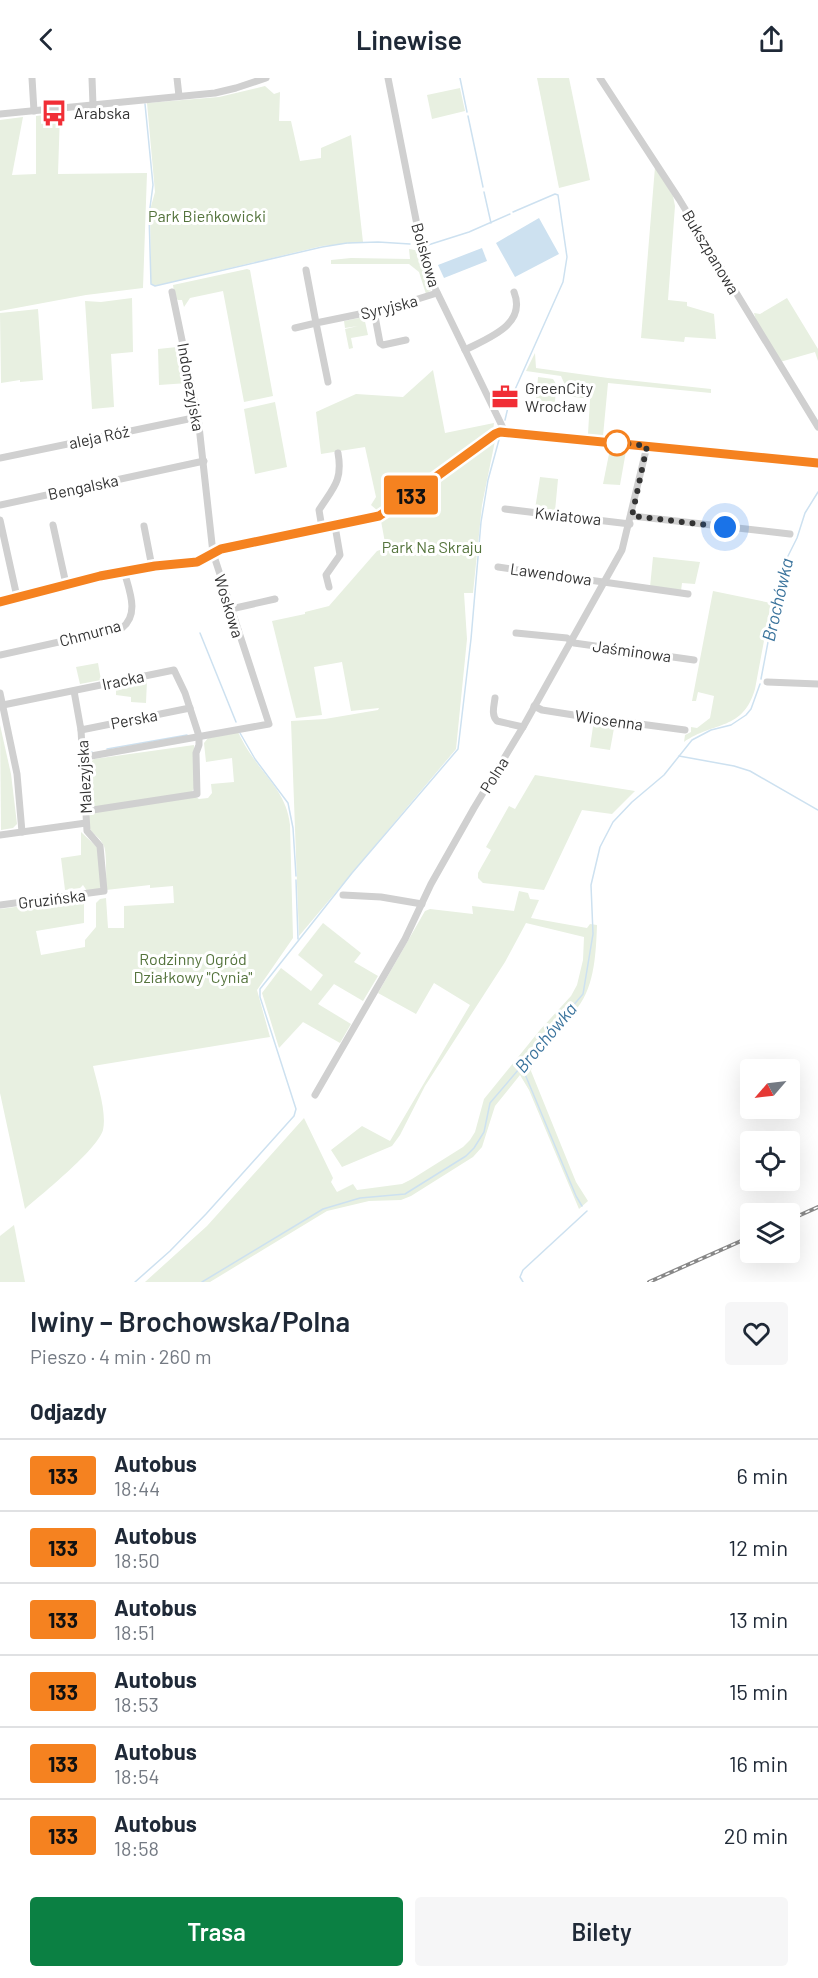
<!DOCTYPE html>
<html lang="pl">
<meta charset="utf-8">
<style>
body{margin:0;font-family:Barlow,sans-serif;background:#f6f6f7;color:#1f2937;height:100vh;display:flex;flex-direction:column;font-size:22px;white-space:nowrap}
*{box-sizing:border-box;margin:0}
p{font-size:20px;color:#747a83}
.icon{flex:none;width:33px;height:33px;fill:none;stroke:currentColor;stroke-width:2;stroke-linecap:round;stroke-linejoin:round}
.map{position:relative;height:1204px;overflow:hidden}
.sheet{display:flex;flex-direction:column;background:#fff;flex:1}
.sheet>*{flex:none}
.badge{padding:0 12px;border-radius:4px;font-size:21px;line-height:39px}
.needle{width:39px;rotate:242deg}
.controls{position:absolute;left:740px;top:981px;display:grid;gap:12px}
.controls a{display:grid;place-items:center;width:60px;height:60px;border-radius:6px;background:#fff;box-shadow:0 6px 24px #0002;font-size:30px}
.you{position:absolute;width:30px;height:30px;margin:-15px;border:4px solid #fff;border-radius:50%;background:#1a73e8;box-shadow:0 0 0 9px #1a73e833}
.map>.badge{position:absolute;translate:-50% -50%;box-shadow:0 0 0 3px #fff}
h2{padding:0 30px;font-size:22px;line-height:54px}
.round{display:grid;place-items:center;flex:none;width:63px;height:63px;border-radius:6px;background:#f6f6f7}
.overview{display:flex;align-items:center;justify-content:space-between;height:102px;padding:0 30px}
h1{font-size:28px;font-weight:600;line-height:45px}
.button{display:flex;gap:12px;margin-top:auto;padding:12px 30px}
.button a{flex:1;height:69px;border-radius:6px;background:#0b8043;color:#fff;font-size:24px;font-weight:600;line-height:69px;text-align:center}
.button a+a{background:#f6f6f7;color:#1f2937}
ul{padding:0;list-style:none}
li{display:flex;align-items:center;gap:18px;height:72px;padding:0 30px;border-top:2px solid #e0e1e3}
li div{flex:1}
li b{display:block;font-size:22px}
li em{font-style:normal}
li .badge{min-width:66px;font-weight:700;text-align:center}
header{display:flex;justify-content:space-between;align-items:center;height:78px;padding:0 30px;background:#fff;font-size:27px;font-weight:600}
.map>svg:first-child{display:block}
.green{fill:#e8f0e1}
.water{fill:#cde1f0}
.lines{fill:none;stroke-linecap:round;stroke-linejoin:round}
.stream{stroke:#cde1f0;stroke-width:1.5}
.minor{stroke:#d0d0d0;stroke-width:7}
.rail-casing{stroke:#888;stroke-width:4}
.rail{stroke:#fff;stroke-width:1.5;stroke-dasharray:4.5;stroke-linecap:butt}
.line-casing{stroke:#fff;stroke-width:14}
.line{stroke:#f58220;stroke-width:9}
.walk{stroke:#333;stroke-width:6;stroke-dasharray:0 10.8}
.stop-dot{fill:#fff;stroke:#f58220;stroke-width:3}
.labels{text-anchor:middle;stroke-width:6;stroke-linejoin:round;paint-order:stroke}
.poi-label{font-size:16px;fill:#333;stroke:#fff;text-anchor:start}
.park-label{font-size:16px;fill:#54733c;stroke:#fff}
.street-label{font-size:16px;fill:#333;stroke:#fff}
.water-label{font-size:18px;font-style:italic;fill:#3a739c;stroke:#fff}
</style>
<header><svg class="icon" aria-label="back" viewBox="0 0 24 24"><path d="M15 5l-7 7 7 7"/></svg>Linewise<svg class="icon" aria-label="share" viewBox="0 0 24 24"><path d="M12 15V3M7 8l5-5 5 5M5 13v7h14v-7"/></svg></header>
<div class="map">
<svg width="818" height="1204" viewBox="0 0 818 1204">
<rect width="100%" height="100%" fill="#fff"/>
<g class="green">
<polygon points="537,0 569,0 590,102 559,110"/>
<polygon points="265,8 274,16 280,14 279,43 291,43 300,83 321,80 321,70 351,57 363,164 322,168 155,208 151,205 150,132 155,114 147,25 219,19"/>
<polygon points="460,10 465,33 432,41 427,17"/>
<polygon points="60,35 58,96 147,95 143,210 86,217 0,233 0,42 23,39 12,97 36,96 36,38"/>
<polygon points="655,89 673,118 675,128 668,222 687,224 687,228 714,236 716,261 685,259 684,264 641,260"/>
<polygon points="409,171 420,173 431,212 426,216 419,194 409,186 331,186 331,182 351,180 410,181"/>
<polygon points="247,191 250,192 273,318 244,324 223,213 190,220 184,229 182,222 178,222 175,220 173,207"/>
<polygon points="132,220 133,274 111,276 114,329 92,331 85,223 101,224"/>
<polygon points="787,220 818,271 818,283 815,274 780,284 756,242 754,235 760,236"/>
<polygon points="38,231 43,302 20,304 20,302 1,305 0,235"/>
<polygon points="364,239 368,257 351,260 353,270 349,271 345,251 358,248 345,250 344,243"/>
<polygon points="177,269 182,273 188,305 159,307 158,271"/>
<polygon points="535,275 536,290 608,300 711,311 711,315 608,305 603,358 588,356 590,321 559,317 565,307 561,298 526,293"/>
<polygon points="433,292 445,355 494,345 493,353 455,384 452,381 432,400 382,433 378,433 371,427 376,419 365,369 321,376 316,334 356,316 403,319"/>
<polygon points="538,299 553,301 556,306 555,324 536,323"/>
<polygon points="275,324 287,389 255,396 244,331"/>
<polygon points="496,358 482,427 473,515 464,515 467,561 456,671 299,858 291,643 325,641 378,632 379,630 351,633 342,584 314,589 322,637 296,640 272,543 305,536 305,534 329,528 377,473 386,470 381,443 454,394"/>
<polygon points="610,371 626,373 620,407 603,406"/>
<polygon points="540,399 558,401 555,433 535,431"/>
<polygon points="653,479 700,484 695,506 682,505 681,513 650,509"/>
<path d="M 713,513 L 771,525 L 755,611 C 743,653 714,643 684,664 L 685,657 L 691,654 L 691,649 L 697,650 L 710,640 L 714,618 L 698,614 L 696,623 L 692,623 Z"/>
<polygon points="98,585 101,602 80,606 76,589"/>
<polygon points="147,602 146,625 131,624 131,619 116,617 116,608"/>
<polygon points="594,642 615,645 610,672 590,669"/>
<polygon points="0,647 11,696 17,746 13,750 1,752"/>
<path d="M 237,652 C 242,662 247,672 254,681 C 270,704 287,718 290,747 L 293,860 L 257,912 L 270,959 L 93,988 C 97,1005 107,1034 103,1052 C 97,1072 42,1116 25,1131 L 0,1015 L 0,831 L 84,820 L 84,845 L 36,853 L 41,877 L 85,869 L 85,862 L 96,849 L 96,825 L 100,821 L 106,820 L 108,850 L 124,850 L 124,828 L 174,825 L 173,808 L 150,810 L 150,807 L 106,812 C 106,802 107,776 104,768 C 98,754 84,756 90,735 L 194,718 L 199,721 L 208,720 L 212,715 L 211,706 L 234,704 L 232,680 L 206,684 L 204,665 L 208,660 L 230,656 Z"/>
<polygon points="194,667 196,706 192,714 107,729 93,728 91,722 90,685 94,681"/>
<polygon points="535,697 635,713 612,736 582,732 544,812 483,805 478,800 478,795 491,772 486,769 509,728 515,731"/>
<polygon points="81,754 99,771 102,809 95,813 87,813 83,807 80,810 65,812 61,780 81,777"/>
<path d="M 519,813 L 528,815 L 530,821 L 539,822 L 531,840 L 587,850 L 590,846 L 597,847 C 596,873 595,907 578,929 C 563,949 535,967 531,993 L 576,1104 L 588,1123 L 579,1131 L 529,1012 L 520,997 L 495,1028 L 482,1069 L 473,1079 L 411,1118 L 401,1122 L 369,1123 L 327,1133 L 210,1204 L 145,1204 L 207,1148 L 304,1040 L 333,1100 L 331,1104 L 337,1114 L 353,1106 L 357,1112 L 402,1106 L 412,1101 L 463,1069 L 470,1062 L 475,1054 L 484,1021 L 540,952 L 571,918 L 577,907 L 583,882 L 584,859 L 526,845 L 505,884 L 425,1008 L 400,1057 L 392,1068 L 342,1089 L 331,1072 L 362,1048 L 390,1063 L 470,927 L 434,905 L 416,936 L 378,915 L 425,833 L 430,831 L 473,836 L 472,828 L 514,833 Z"/>
<polygon points="323,845 361,875 354,884 378,898 363,923 334,906 318,926 351,946 340,965 303,944 279,970 262,915 281,890 311,913 323,897 298,877"/>
<polygon points="14,1147 25,1204 0,1204 0,1158"/>
</g>
<g class="water">
<polygon points="539,140 559,176 515,199 496,165"/>
<polygon points="482,170 487,183 444,200 438,187"/>
</g>
<g class="lines">
<g class="stream">
<polyline points="460,0 467,34"/>
<polyline points="145,26 153,107 149,137 151,206 155,208 322,169 347,165"/>
<polyline points="468,38 483,109"/>
<polyline points="484,114 491,145"/>
<polyline points="348,165 378,164 410,166"/>
<polyline points="428,167 469,154 510,136"/>
<polyline points="505,342 509,325 563,204 567,179 558,117 555,116 513,134"/>
<polyline points="200,555 236,644"/>
<polyline points="761,601 782,490 797,460 805,435 818,414"/>
<polyline points="240,655 255,681 288,725 293,750 296,798"/>
<polyline points="107,671 187,657"/>
<polyline points="90,674 92,674"/>
<polyline points="87,678 88,701"/>
<polyline points="679,678 734,688 750,693 818,732"/>
<polyline points="296,802 298,861"/>
<polyline points="522,989 576,1118 582,1128"/>
<polyline points="135,1204 170,1173 206,1136 294,1038 296,1031 260,919 260,911 352,795 458,671 471,561 481,444 488,402 500,358"/>
<polyline points="202,1204 323,1131 360,1120 405,1116 466,1078 474,1070 484,1054 490,1025 583,916 593,856 591,807 600,769 613,744 632,724 664,697 692,662 711,652 731,647 746,637 751,631 760,606"/>
<polyline points="523,1204 520,1199 523,1192 587,1133"/>
</g>
<g class="minor">
<polyline points="32,0 34,33"/>
<polyline points="92,0 93,27"/>
<polyline points="177,0 179,18"/>
<polyline points="388,0 420,162 433,206 505,354"/>
<polyline points="600,0 679,121 818,349"/>
<polyline points="0,36 215,15 236,10 266,0"/>
<polyline points="374,233 380,265 383,267 406,262"/>
<polyline points="295,250 316,245 306,192"/>
<path d="M 465,272 C 488,260 527,247 514,214"/>
<polyline points="328,304 316,245 389,230 437,215"/>
<polyline points="0,380 198,339"/>
<polyline points="0,427 204,383"/>
<polyline points="505,431 630,446"/>
<polyline points="632,438 790,456"/>
<polyline points="0,442 17,519"/>
<polyline points="53,447 66,506"/>
<polyline points="144,448 152,489"/>
<path d="M 322,450 L 319,432 C 333,410 343,403 338,375"/>
<polyline points="498,489 688,516"/>
<polyline points="329,509 326,497 340,477 335,448"/>
<polyline points="0,524 100,498 152,489 202,483 221,471 379,438 418,412 495,356 500,354 818,385"/>
<polyline points="231,531 275,521"/>
<polyline points="516,555 567,560 574,565 694,582"/>
<path d="M 0,577 L 122,550 C 140,536 129,512 124,493"/>
<polyline points="767,604 818,606"/>
<polyline points="74,613 81,652 190,630"/>
<polyline points="0,615 17,696 22,754"/>
<path d="M 495,620 C 494,628 491,637 497,643 L 523,649"/>
<polyline points="3,627 174,592 185,615 199,658 199,667 196,675 197,716 86,733"/>
<polyline points="534,628 542,632 580,638 685,652"/>
<polyline points="91,678 269,646 213,475 198,339 172,214"/>
<polyline points="0,757 86,745"/>
<polyline points="343,817 381,819 422,826"/>
<polyline points="0,827 104,813 100,768 87,753 81,652"/>
<polyline points="315,1017 405,861 431,806 474,730 523,649 622,472 647,368"/>
</g>
<g class="rail-casing">
<g id="rail">
<polyline points="789,1142 818,1129"/>
<polyline points="649,1204 750,1159"/>
</g>
</g>
<use href="#rail" class="rail"/>
</g>
<g class="lines">
<g class="line-casing">
<polyline id="line" points="0,524 100,498 155,488 197,484 221,471 379,438 418,412 495,356 500,354 818,385"/>
</g>
<use href="#line" class="line"/>
<polyline class="walk" points="617,365 612,364 647,368 632,438 725,449"/>
</g>
<defs>
<g id="bus-bare" transform="scale(2.07)"><path d="M-5-6H5V4H4V6H2V4H-2V6H-4V4H-5ZM-3.5-4V0h7V-4ZM-3.5 1.2v1.5H-2V1.2ZM2 1.2v1.5H3.5V1.2Z" fill="#f12e36" stroke="#fff" stroke-width="2.5" paint-order="stroke"/></g>
<g id="office-bare" transform="scale(2.07)"><path d="M-6-3h4V-5.5h4V-3h4V5H-6ZM-1-4.5V-3h2v-1.5ZM-6 0V1H6V0Z" fill="#f12e36" stroke="#fff" stroke-width="2.5" paint-order="stroke"/></g>
</defs>
<g fill-rule="evenodd">
<use href="#bus-bare" x="54" y="35"/>
<use href="#office-bare" x="505" y="319"/>
</g>
<circle class="stop-dot" cx="617" cy="365" r="12"/>
<g class="labels">
<g class="poi-label">
<text x="74" y="41">Arabska</text>
<text x="525" y="316">GreenCity<tspan x="525" dy="18">Wrocław</tspan></text>
</g>
<g class="park-label">
<text x="207" y="144">Park Bieńkowicki</text>
<text x="432" y="475">Park Na Skraju</text>
<text x="193" y="887">Rodzinny Ogród<tspan x="193" dy="18">Działkowy "Cynia"</tspan></text>
</g>
<g class="street-label">
<text transform="translate(711 174) rotate(59)" y="6">Bukszpanowa</text>
<text transform="translate(426 177) rotate(74)" y="6">Boiskowa</text>
<text transform="translate(389 229) rotate(-14)" y="6">Syryjska</text>
<text transform="translate(191 309) rotate(80)" y="6">Indonezyjska</text>
<text transform="translate(99 359) rotate(-12)" y="6">aleja Róż</text>
<text transform="translate(83 409) rotate(-12)" y="6">Bengalska</text>
<text transform="translate(568 438) rotate(6)" y="6">Kwiatowa</text>
<text transform="translate(551 496) rotate(8)" y="6">Lawendowa</text>
<text transform="translate(229 528) rotate(73)" y="6">Woskowa</text>
<text transform="translate(90 555) rotate(-15)" y="6">Chmurna</text>
<text transform="translate(632 573) rotate(8)" y="6">Jaśminowa</text>
<text transform="translate(123 602) rotate(-12)" y="6">Iracka</text>
<text transform="translate(134 641) rotate(-11)" y="6">Perska</text>
<text transform="translate(609 642) rotate(8)" y="6">Wiosenna</text>
<text transform="translate(494 697) rotate(-58)" y="6">Polna</text>
<text transform="translate(84 699) rotate(-93)" y="6">Malezyjska</text>
<text transform="translate(52 821) rotate(-7)" y="6">Gruzińska</text>
</g>
<g class="water-label">
<text transform="translate(778 522) rotate(-77)" y="6">Brochówka</text>
<text transform="translate(546 960) rotate(-50)" y="6">Brochówka</text>
</g>
</g>
</svg>
<div class="controls">
<a><svg class="needle" viewBox="-14 -14 28 28"><path d="M0-13l5 13h-10z" fill="#e53935"/><path d="M0 13l5-13h-10z" fill="#747a83"/></svg></a>
<a><svg class="icon" aria-label="locate" viewBox="0 0 24 24"><circle cx="12" cy="12" r="6"/><path d="M12 2v4M12 18v4M2 12h4M18 12h4"/></svg></a>
<a><svg class="icon" aria-label="layers" viewBox="0 0 24 24"><path d="M12 4l9 5-9 5-9-5zM3 14l9 5 9-5"/></svg></a>
</div>
<div class="you" style="left:725px;top:449px"></div>
<b class="badge" style="left:411px;top:417px;background:#f58220;color:#111">133</b>
</div>
<section class="sheet">
<div class="overview"><div><h1>Iwiny – Brochowska/Polna</h1><p>Pieszo · 4 min · 260 m</p></div><a class="round"><svg class="icon" aria-label="heart" viewBox="0 0 24 24"><path d="M12 20l-8-8c-3-5 5-10 8-4 3-6 11-1 8 4z"/></svg></a></div>
<h2>Odjazdy</h2>
<ul>
<li><span class="badge" style="background:#f58220;color:#111">133</span><div><b>Autobus</b><p>18:44</p></div><em>6 min</em></li>
<li><span class="badge" style="background:#f58220;color:#111">133</span><div><b>Autobus</b><p>18:50</p></div><em>12 min</em></li>
<li><span class="badge" style="background:#f58220;color:#111">133</span><div><b>Autobus</b><p>18:51</p></div><em>13 min</em></li>
<li><span class="badge" style="background:#f58220;color:#111">133</span><div><b>Autobus</b><p>18:53</p></div><em>15 min</em></li>
<li><span class="badge" style="background:#f58220;color:#111">133</span><div><b>Autobus</b><p>18:54</p></div><em>16 min</em></li>
<li><span class="badge" style="background:#f58220;color:#111">133</span><div><b>Autobus</b><p>18:58</p></div><em>20 min</em></li>
</ul>
<div class="button"><a>Trasa</a><a>Bilety</a></div>
</section>
